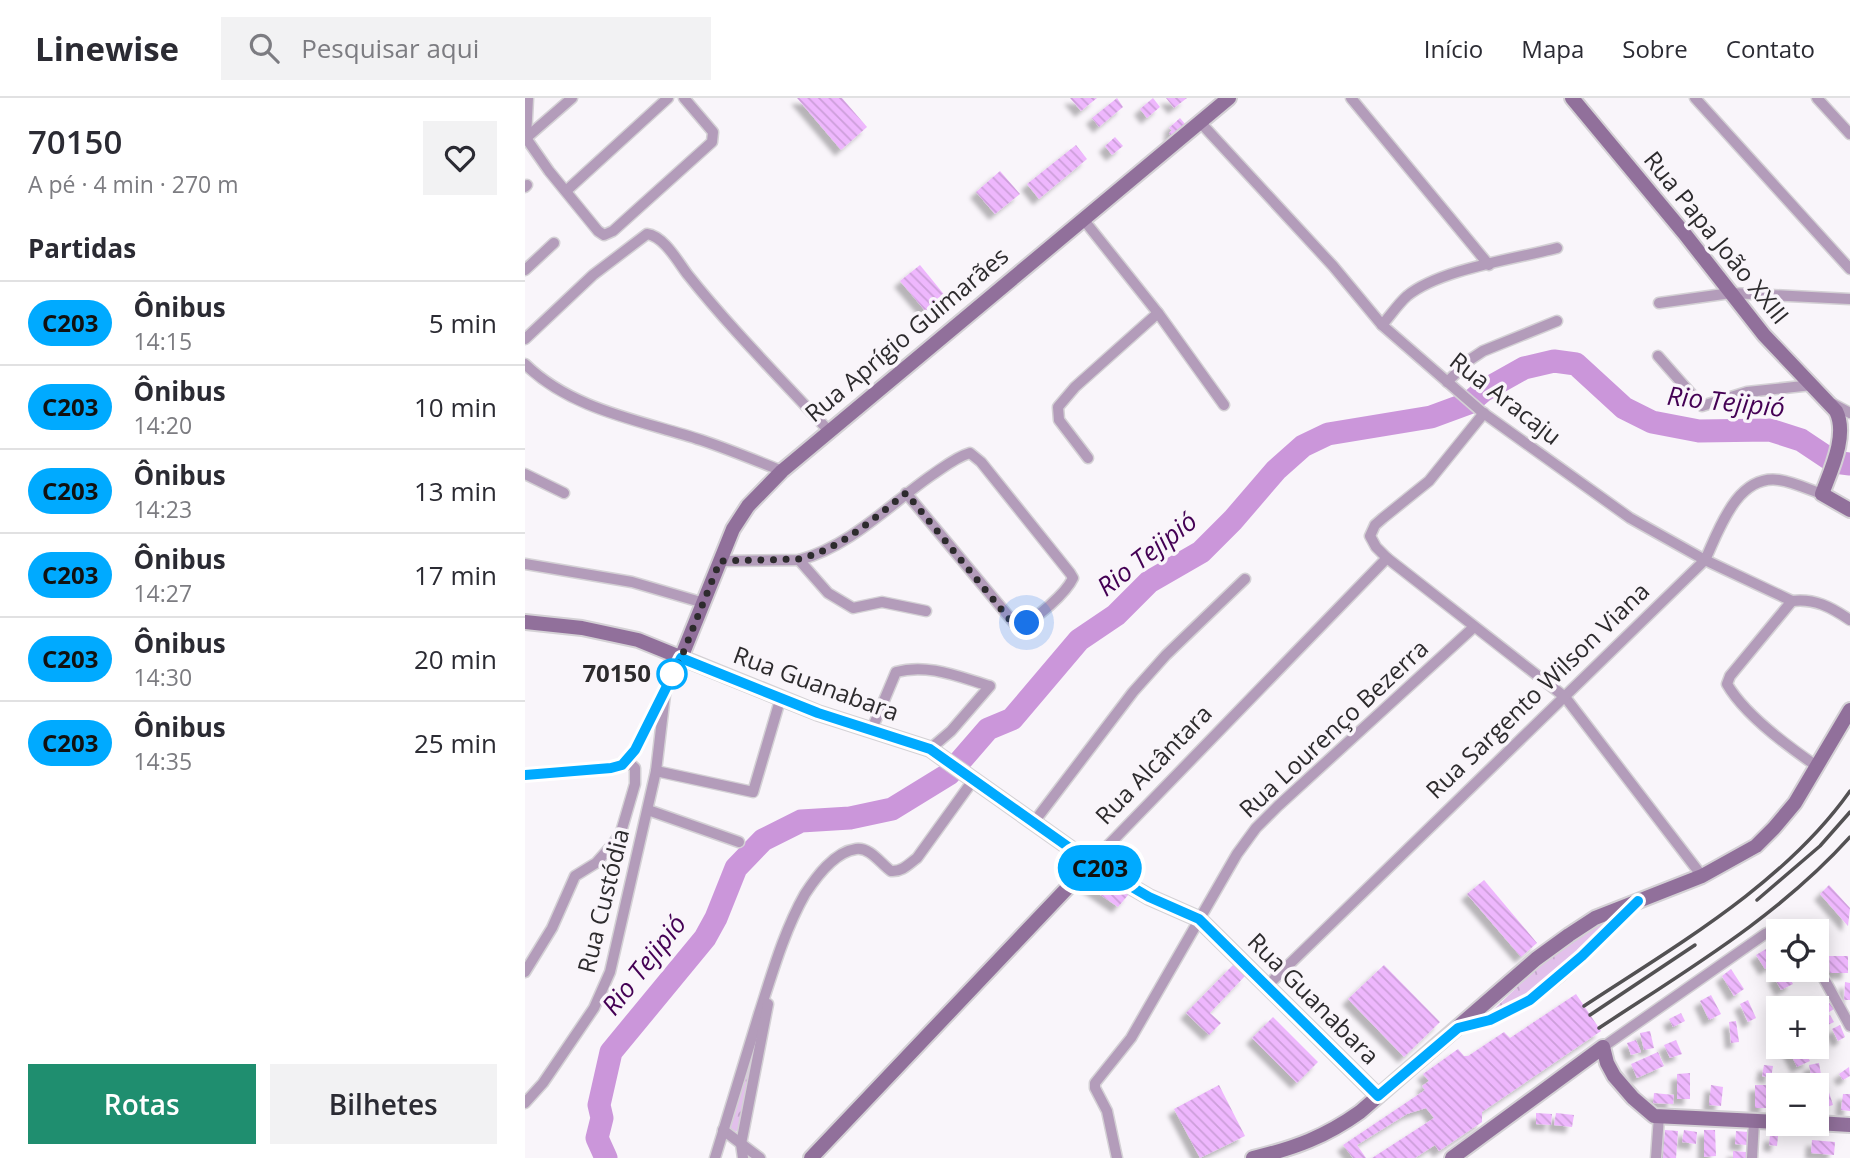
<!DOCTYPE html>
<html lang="pt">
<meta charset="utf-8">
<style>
body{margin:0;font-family:"Open Sans",sans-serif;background:#f2f2f3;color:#2b2b33;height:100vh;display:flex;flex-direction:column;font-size:26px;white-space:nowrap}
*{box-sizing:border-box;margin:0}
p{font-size:23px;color:#7c7c81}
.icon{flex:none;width:38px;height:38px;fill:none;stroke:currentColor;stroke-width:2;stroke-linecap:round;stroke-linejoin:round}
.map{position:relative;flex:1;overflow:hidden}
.panel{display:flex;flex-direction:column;background:#fff;width:525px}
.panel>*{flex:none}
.badge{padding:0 14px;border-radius:23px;font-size:24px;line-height:46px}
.tools{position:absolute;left:1241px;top:821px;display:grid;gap:14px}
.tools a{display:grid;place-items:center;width:63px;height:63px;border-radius:0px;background:#fff;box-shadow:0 4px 18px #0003;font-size:35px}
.you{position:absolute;width:35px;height:35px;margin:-18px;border:5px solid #fff;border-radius:50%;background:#1a73e8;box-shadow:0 0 0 10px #1a73e833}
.map>.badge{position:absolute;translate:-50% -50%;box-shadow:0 0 0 4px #fff}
h2{padding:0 28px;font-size:26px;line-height:63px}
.round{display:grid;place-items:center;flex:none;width:74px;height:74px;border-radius:0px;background:#f2f2f3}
.summary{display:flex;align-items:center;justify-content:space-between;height:119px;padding:0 28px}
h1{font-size:33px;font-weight:600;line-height:52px}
.action{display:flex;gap:14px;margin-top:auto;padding:14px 28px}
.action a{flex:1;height:80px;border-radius:0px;background:#1f8e6f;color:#fff;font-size:28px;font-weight:600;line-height:80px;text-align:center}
.action a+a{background:#f2f2f3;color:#2b2b33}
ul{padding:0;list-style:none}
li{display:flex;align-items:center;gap:21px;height:84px;padding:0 28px;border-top:2px solid #e1e1e2}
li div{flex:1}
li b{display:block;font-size:26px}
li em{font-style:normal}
li .badge{min-width:77px;font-weight:700;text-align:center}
header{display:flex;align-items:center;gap:42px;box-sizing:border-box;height:98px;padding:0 35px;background:#fff;border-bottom:2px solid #e1e1e2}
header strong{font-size:33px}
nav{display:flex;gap:38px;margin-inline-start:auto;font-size:24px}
.search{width:490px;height:63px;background:#f2f2f3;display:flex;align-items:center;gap:18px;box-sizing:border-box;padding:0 24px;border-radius:0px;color:#7c7c81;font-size:26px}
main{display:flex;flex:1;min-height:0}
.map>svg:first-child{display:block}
.forest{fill:url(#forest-crowns)}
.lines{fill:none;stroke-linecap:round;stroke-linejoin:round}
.river{stroke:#cb96da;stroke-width:23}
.building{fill:url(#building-back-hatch);filter:url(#shadow)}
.street-casing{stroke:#d4d1d5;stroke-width:13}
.secondary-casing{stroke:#d4d1d5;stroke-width:18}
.street{stroke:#b39cba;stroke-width:10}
.secondary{stroke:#91709b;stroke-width:14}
.rail{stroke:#535153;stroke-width:3.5}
.line-casing{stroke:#fff;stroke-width:16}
.line{stroke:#0af;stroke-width:10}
.walk{stroke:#2d2b2d;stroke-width:7;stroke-dasharray:0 12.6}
.stop-dot{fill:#fff;stroke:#0af;stroke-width:3.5}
.labels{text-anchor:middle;stroke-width:7;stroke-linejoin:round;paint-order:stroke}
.street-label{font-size:24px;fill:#2d2b2d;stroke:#f9f5fa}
.stop-label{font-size:24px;font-weight:bold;fill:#2d2b2d;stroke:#f9f5fa;text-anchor:end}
.water-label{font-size:26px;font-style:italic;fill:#440054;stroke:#f9f5fa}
</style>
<header>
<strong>Linewise</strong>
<div class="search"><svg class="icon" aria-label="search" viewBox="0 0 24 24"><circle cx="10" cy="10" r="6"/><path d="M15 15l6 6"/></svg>Pesquisar aqui</div>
<nav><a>Início</a><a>Mapa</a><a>Sobre</a><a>Contato</a></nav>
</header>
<main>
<section class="panel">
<div class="summary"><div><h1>70150</h1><p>A pé · 4 min · 270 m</p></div><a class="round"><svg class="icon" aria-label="heart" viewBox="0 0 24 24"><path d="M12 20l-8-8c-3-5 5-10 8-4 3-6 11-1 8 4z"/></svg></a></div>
<h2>Partidas</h2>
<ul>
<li><span class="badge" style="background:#0af;color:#111">C203</span><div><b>Ônibus</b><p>14:15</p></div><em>5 min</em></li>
<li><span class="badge" style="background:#0af;color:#111">C203</span><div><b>Ônibus</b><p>14:20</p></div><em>10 min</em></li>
<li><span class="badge" style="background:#0af;color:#111">C203</span><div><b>Ônibus</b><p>14:23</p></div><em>13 min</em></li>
<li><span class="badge" style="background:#0af;color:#111">C203</span><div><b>Ônibus</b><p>14:27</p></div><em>17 min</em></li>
<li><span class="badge" style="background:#0af;color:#111">C203</span><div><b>Ônibus</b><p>14:30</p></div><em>20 min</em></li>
<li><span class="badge" style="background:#0af;color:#111">C203</span><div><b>Ônibus</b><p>14:35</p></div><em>25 min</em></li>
</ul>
<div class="action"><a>Rotas</a><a>Bilhetes</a></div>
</section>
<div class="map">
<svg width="1325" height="1060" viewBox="0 0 1325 1060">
<defs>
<pattern id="forest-crowns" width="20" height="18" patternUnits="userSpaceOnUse" patternTransform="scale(1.75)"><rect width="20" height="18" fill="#e2c0eb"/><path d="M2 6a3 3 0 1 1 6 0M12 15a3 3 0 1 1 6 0" fill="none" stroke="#c2a5ca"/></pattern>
<pattern id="building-back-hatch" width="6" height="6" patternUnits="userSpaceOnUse" patternTransform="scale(1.75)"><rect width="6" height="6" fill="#eeb7fd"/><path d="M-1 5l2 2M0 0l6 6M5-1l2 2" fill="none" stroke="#cc9ed9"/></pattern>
<filter id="shadow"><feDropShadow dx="-6" dy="6" stdDeviation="2" flood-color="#0004"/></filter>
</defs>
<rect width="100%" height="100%" fill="#f9f5fa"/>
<g class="forest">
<path d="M 1087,823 C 1056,855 1007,909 962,918 L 1015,867 L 1068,828 L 1078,824 Z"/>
<polygon points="232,936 215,1033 209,1034 204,1029"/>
</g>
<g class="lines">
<polyline class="river" points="81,1060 72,1040 77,1020 74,1007 86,954 180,840 191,820 211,770 238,742 276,723 325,720 367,711 424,676 463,631 487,621 554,542 591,517 624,484 676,454 708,422 751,372 778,348 803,336 906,319 944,305 958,293 999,270 1029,263 1051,266 1099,310 1127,324 1174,333 1245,332 1276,342 1309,364 1325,366"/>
</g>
<g class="building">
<polygon points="272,0 317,0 342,29 316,52"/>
<polygon points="545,0 572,0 556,13"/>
<polygon points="592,0 598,9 574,29 567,20"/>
<polygon points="628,0 635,9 622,20 615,11"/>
<polygon points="641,0 662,0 649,10"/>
<polygon points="655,20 660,26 647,40 644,35 647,32 644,30"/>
<polygon points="590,39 598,48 587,57 580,48"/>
<polygon points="551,47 562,61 514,101 502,86"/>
<polygon points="475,73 495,96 470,116 451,94"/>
<polygon points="395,167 426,205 407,221 375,183"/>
<polygon points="568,774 604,796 593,809 558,785"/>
<polygon points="959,782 1012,845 996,859 942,796"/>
<polygon points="1304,787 1325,810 1323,828 1295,796"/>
<rect x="1292" y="842" width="10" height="10"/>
<polygon points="1246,848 1253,863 1240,871 1231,857"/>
<polygon points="1304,858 1323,858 1323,875 1305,875"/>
<polygon points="708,867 720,878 685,915 696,925 684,937 661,915"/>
<polygon points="859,867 915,924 879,959 823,901"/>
<polygon points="1206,871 1219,891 1209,898 1197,878"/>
<polygon points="1261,873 1268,886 1256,892 1249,879"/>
<polygon points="1320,884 1325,885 1325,902 1319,902"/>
<polygon points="1051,896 1076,933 957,1014 957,1024 914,1053 910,1047 890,1060 847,1060 909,1020 901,1010 882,1016 832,1047 841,1060 828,1060 818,1047 900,992 897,988 904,983 898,976 933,951 939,958 943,958 979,934 985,940"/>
<polygon points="1186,897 1196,916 1184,922 1175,903"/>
<polygon points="1223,902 1231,920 1223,924 1215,906"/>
<polygon points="1303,903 1309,911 1298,918 1292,910"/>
<polygon points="1156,915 1160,923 1148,929 1144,921"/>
<polygon points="1305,917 1309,924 1297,930 1293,924"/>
<polygon points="748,919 793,964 772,985 727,940"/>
<polygon points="1211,923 1214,944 1206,945 1204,924"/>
<polygon points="1315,927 1320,939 1313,943 1307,931"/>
<polygon points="1125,933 1129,950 1119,952 1115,935"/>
<polygon points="1111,942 1116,954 1106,957 1102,945"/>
<polygon points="1151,942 1157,956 1145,960 1139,947"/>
<polygon points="1267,948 1277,948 1285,963 1272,969 1263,951"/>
<polygon points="1133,954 1139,968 1112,980 1106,966"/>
<polygon points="1294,965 1298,988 1292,989 1292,987 1288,987 1284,967"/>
<polygon points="1239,967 1248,968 1246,980 1237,978"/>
<polygon points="1324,969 1325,978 1318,982 1314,976"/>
<polygon points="1165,975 1165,1001 1152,1001 1152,976"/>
<polygon points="694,987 720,1038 675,1060 649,1011"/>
<polygon points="1186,987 1198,989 1196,1008 1184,1007"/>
<polygon points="1230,987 1242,987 1241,1010 1230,1010"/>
<polygon points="1303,991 1308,1007 1295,1011 1292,994"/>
<polygon points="1129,995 1149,997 1148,1006 1128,1005"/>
<polygon points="1318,996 1325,996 1325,1013 1316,1012"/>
<polygon points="1011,1015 1027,1016 1026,1027 1011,1026"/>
<polygon points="1031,1015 1049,1017 1047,1029 1029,1027"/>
<polygon points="1140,1032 1153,1033 1151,1060 1138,1060"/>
<polygon points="1159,1032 1172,1034 1171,1046 1157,1044"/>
<polygon points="1179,1032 1190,1032 1191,1058 1179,1059"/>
<polygon points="1211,1033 1223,1034 1222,1047 1210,1046"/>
<polygon points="1245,1037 1253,1038 1252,1048 1244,1047"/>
<polygon points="1287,1042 1310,1044 1309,1057 1286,1055"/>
<polygon points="1208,1053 1221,1054 1221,1060 1208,1060"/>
</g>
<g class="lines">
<g class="street-casing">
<g id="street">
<polyline points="3,0 1,40 24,73 73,133 79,137 88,133 187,44 188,34 159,0"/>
<polyline points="826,0 964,167"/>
<polyline points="1170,0 1325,171"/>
<polyline points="1292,0 1325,36"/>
<path d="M 674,23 L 808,168 L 857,227 L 957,314 L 1105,420 L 1180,462 L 1267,503 C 1289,500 1306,509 1325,522"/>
<polyline points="0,41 47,0"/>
<polyline points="0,89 2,87"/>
<polyline points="41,93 143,0"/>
<polyline points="558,121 633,215 699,307"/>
<polyline points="0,172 29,145"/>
<polyline points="1134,205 1206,195 1325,201"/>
<path d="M 857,227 C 865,218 873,206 882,198 C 915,171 990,161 1032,150"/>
<path d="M 0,241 L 68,177 L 122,136 C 139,138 153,164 163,177 C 206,231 256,281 303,332"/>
<polyline points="1133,258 1177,308 1222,294 1287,287"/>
<path d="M 0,266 C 47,312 115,322 176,342 C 203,351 230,362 257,373"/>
<polyline points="922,284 946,261 958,253 1032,223"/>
<polyline points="1308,306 1325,315"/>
<polyline points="959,315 904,383 858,420 850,427 845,438 851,449 862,460 1040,599 1177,778"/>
<polyline points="563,360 534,322 533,309 550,289 633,215"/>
<polyline points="0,376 39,395"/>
<polyline points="274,462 303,495 328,510 357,504 401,513"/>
<path d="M 195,463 L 274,462 C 326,448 365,406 407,377 C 419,369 431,359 445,355 L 456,364 L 545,475 L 548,480 C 541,495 511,522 494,528 L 490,526 L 381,395"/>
<polyline points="0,466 107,484 179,505"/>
<path d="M 1267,503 L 1205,578 L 1202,586 C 1219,616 1265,650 1293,669"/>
<path d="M 347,631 L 371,574 C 403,565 434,579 465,588 L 426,633 L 405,651"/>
<polyline points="131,673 228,694 256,599"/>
<polyline points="0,677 86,670 97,667 110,652 156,560"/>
<polyline points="123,712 214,744"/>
<polyline points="509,724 608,594 641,557 720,481"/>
<polyline points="566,765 862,460"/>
<polyline points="1292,868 1325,928"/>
<polyline points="0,874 27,830 50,778 71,765 88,746 96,734 110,686 110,670 102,663"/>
<path d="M 743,887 L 1180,462 C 1194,432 1212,376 1254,382 C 1268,384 1283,391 1297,396"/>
<path d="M 934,929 C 944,927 955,926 965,922 C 1020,902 1067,849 1107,808"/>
<polyline points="1078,949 1240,836 1258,828 1267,833"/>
<polyline points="0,1005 18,985 69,910 85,874 131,673 141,588"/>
<polyline points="198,1032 235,1060"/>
<path d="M 190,1060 C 205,1012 219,964 234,916 C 247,876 259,833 280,796 C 291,779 309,754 331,751 C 345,749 355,765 366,773 C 377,774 384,766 392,760 L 449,681"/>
<polyline points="218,1060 216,1046 243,906"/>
<polyline points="592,1060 582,1013 570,990 570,985 606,940 712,756 731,730 753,708 949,529"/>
<polyline points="1131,1060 1134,1018"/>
<polyline points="1227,1060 1229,1023"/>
</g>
</g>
<g class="secondary-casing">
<g id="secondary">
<path d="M 1047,0 L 1159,135 L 1239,237 L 1311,313 C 1323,337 1306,372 1297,396 L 1325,412"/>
<polyline points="0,524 57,530 113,542 293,615 405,651 566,765 624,799 674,821 853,998"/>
<polyline points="156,560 208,431 223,408 257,373 704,0"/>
<polyline points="1292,1025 1325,1027"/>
<polyline points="286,1060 566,765"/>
<path d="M 728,1060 C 770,1050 800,1039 835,1014 L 1011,861 L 1044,837 L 1070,820 L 1177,778 L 1231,748 L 1249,730 L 1270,705 L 1325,612"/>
<polyline points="927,1060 1078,949 1082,965 1089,978 1108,1000 1129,1018 1253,1024"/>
</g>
</g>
<use href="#street" class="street"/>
<use href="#secondary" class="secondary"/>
<g class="rail">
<polyline points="1232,802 1295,748 1325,714"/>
<path d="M 1059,908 C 1152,847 1260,785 1325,693"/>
<polyline points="1065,917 1170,847"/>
<path d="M 1074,930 C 1162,872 1254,818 1325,739"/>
</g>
</g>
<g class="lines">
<g class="line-casing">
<polyline id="line" points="0,677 86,670 97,667 110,652 156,560 293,615 405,651 566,765 624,799 674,821 853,998 933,930 965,922 1005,902 1057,858 1113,803"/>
</g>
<use href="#line" class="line"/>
<path class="walk" d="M 147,576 L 156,560 L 195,463 L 274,461 C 316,451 348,421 381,395 L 485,522 L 494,528 L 502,525"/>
</g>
<circle class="stop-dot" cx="147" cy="576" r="14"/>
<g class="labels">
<g class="street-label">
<text transform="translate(1191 140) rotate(51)" y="8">Rua Papa João XXIII</text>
<text transform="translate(382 237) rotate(-40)" y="8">Rua Aprígio Guimarães</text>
<text transform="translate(980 301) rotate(38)" y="8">Rua Aracaju</text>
<text transform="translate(291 586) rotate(20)" y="8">Rua Guanabara</text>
<text transform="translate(1013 593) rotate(-44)" y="8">Rua Sargento Wilson Viana</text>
<text transform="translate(809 631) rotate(-43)" y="8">Rua Lourenço Bezerra</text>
<text transform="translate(629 667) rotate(-46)" y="8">Rua Alcântara</text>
<text transform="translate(79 803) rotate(-76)" y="8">Rua Custódia</text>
<text transform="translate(788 901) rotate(45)" y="8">Rua Guanabara</text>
</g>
<g class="stop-label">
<text x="126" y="584">70150</text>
</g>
<g class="water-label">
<text transform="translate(1201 304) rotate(6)" y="9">Rio Tejipió</text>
<text transform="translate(622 456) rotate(-38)" y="9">Rio Tejipió</text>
<text transform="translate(119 867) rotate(-52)" y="9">Rio Tejipió</text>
</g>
</g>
</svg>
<div class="tools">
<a><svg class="icon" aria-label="locate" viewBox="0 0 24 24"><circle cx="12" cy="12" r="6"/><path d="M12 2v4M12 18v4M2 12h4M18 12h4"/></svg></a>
<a>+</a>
<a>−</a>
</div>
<div class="you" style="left:502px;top:525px"></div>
<b class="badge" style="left:575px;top:770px;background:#0af;color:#111">C203</b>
</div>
</main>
